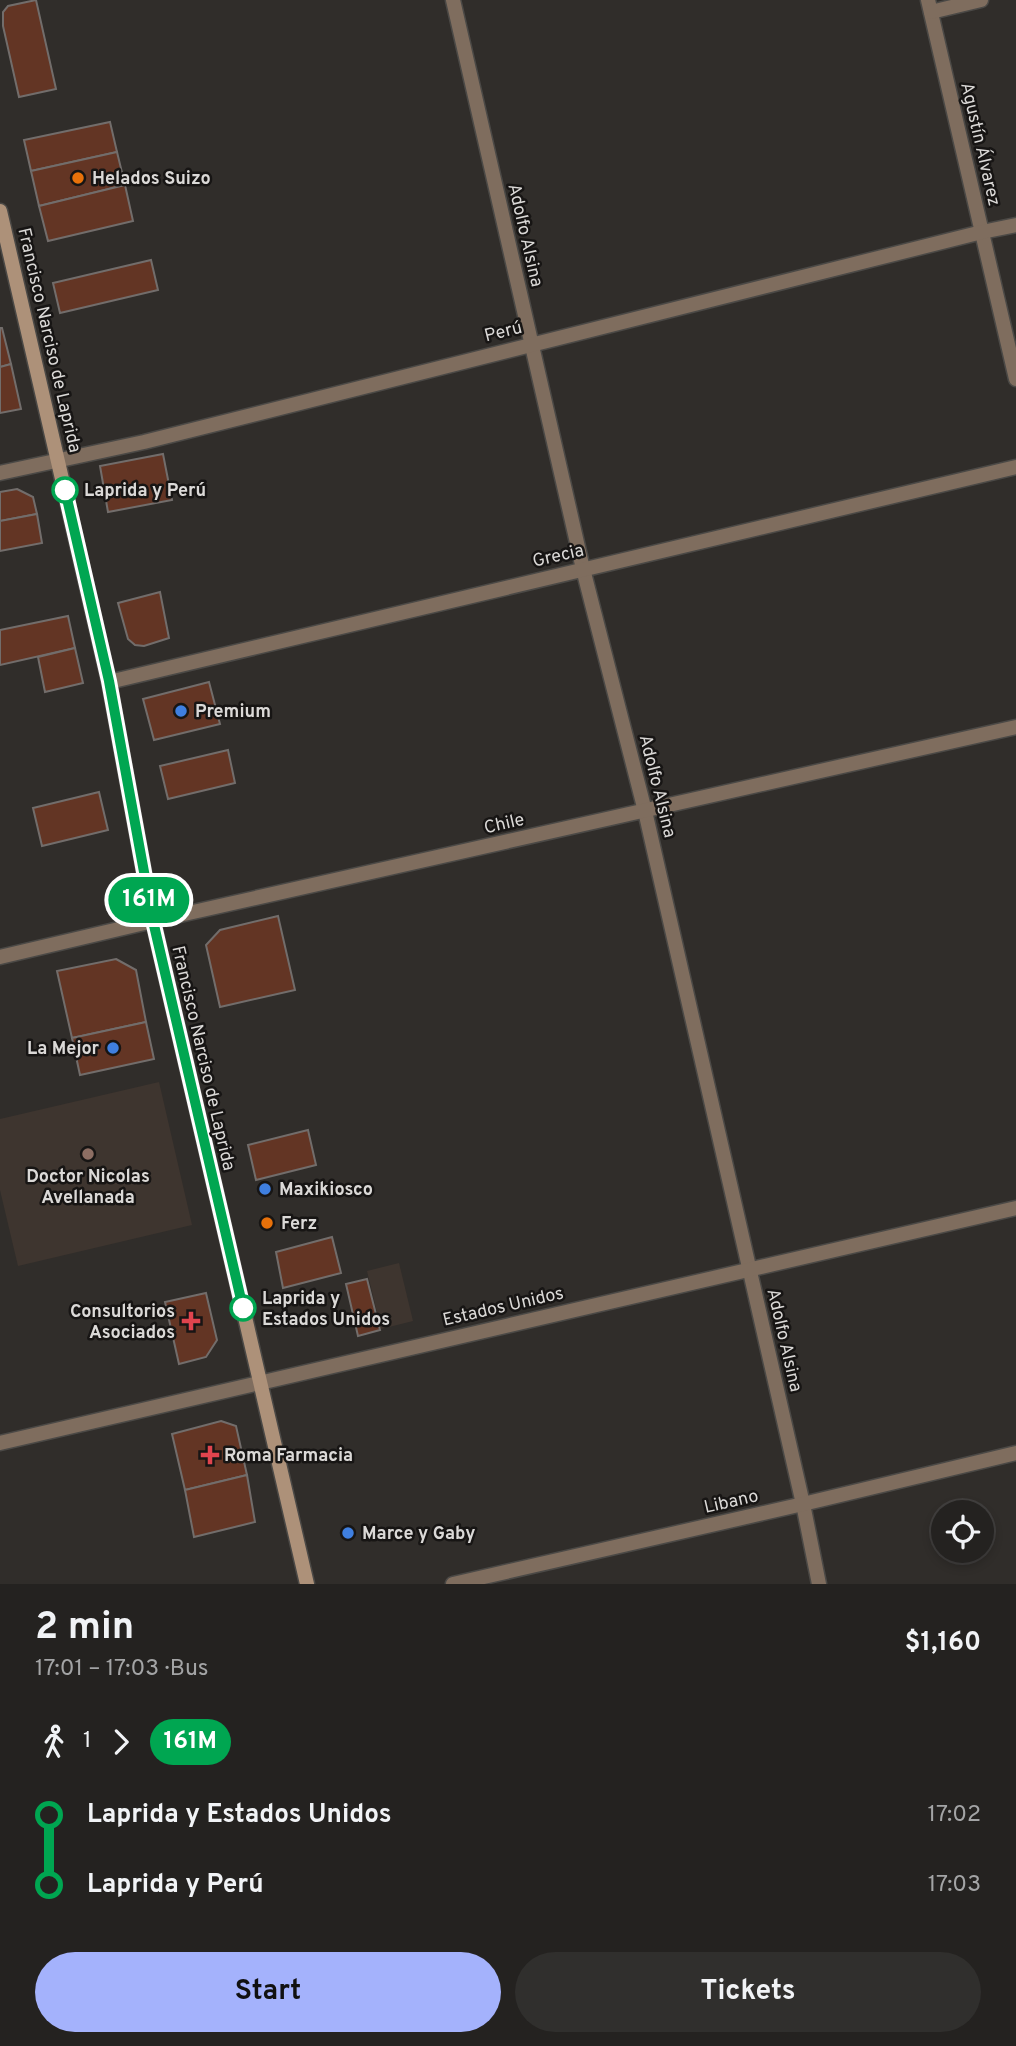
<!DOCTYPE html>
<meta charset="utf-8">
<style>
body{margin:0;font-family:Overpass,sans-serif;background:#302f2d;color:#f1f3f6;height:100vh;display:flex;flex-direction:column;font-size:26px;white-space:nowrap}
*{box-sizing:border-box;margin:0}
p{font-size:23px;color:#a3a4a5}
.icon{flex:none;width:38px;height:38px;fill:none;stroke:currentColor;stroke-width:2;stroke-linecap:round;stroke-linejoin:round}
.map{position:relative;height:1584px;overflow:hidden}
.drawer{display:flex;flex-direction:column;background:#242220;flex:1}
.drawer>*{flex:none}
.badge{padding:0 14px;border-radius:23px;font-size:24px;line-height:46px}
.controls{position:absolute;left:931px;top:1500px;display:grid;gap:14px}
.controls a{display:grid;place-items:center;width:63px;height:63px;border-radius:50%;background:#242220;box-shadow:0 4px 10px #0003,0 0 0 2px #413f3e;font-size:35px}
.map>.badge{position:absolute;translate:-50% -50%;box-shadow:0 0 0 4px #fff}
.legs{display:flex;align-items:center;gap:10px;height:77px;padding:0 35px;font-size:23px}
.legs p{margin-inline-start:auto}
.overview{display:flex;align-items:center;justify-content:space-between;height:119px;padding:0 35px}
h1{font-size:38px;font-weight:700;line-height:52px}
.cta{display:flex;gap:14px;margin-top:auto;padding:14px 35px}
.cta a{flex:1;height:80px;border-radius:42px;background:#a4b2fc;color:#111;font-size:28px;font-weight:700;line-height:80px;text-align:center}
.cta a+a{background:#302f2d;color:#f1f3f6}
ul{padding:0 35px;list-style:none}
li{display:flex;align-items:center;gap:24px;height:70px;font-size:26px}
li i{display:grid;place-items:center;width:10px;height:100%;margin:0 9px;background:currentColor}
li i::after{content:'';width:18px;height:18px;margin:-9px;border:5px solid;border-radius:50%;background:#242220}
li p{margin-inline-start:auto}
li:first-child i{background:linear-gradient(#0000 50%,currentColor 0)}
li:last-child i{background:linear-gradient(currentColor 50%,#0000 0)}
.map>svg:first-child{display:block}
.built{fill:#3e352f}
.building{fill:#633524;stroke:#726d6b;stroke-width:2}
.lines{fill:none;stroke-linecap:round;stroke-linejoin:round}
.street-casing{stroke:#4b4946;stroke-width:17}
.secondary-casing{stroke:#4b4946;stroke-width:17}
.street{stroke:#7f6d5e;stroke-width:14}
.secondary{stroke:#ad9179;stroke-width:14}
.line-1-casing{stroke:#fff;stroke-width:16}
.line-1{stroke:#00a651;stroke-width:10}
.food-dot{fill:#e8710a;stroke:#171514;stroke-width:2.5}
.stop-1-dot{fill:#fff;stroke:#00a651;stroke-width:3.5}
.shop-dot{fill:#3f7fe0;stroke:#171514;stroke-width:2.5}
.education-dot{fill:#8d6e63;stroke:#171514;stroke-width:2.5}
.health-dot{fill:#e0444e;stroke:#171514;stroke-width:2.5}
.labels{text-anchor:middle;stroke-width:5;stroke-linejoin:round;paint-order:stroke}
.street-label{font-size:18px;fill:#dbd9d7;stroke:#171514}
.poi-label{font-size:18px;font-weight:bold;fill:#dbd9d7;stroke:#171514;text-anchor:start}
.stop-label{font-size:18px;font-weight:bold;fill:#dbd9d7;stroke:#171514;text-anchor:start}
</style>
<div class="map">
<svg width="1016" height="1584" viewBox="0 0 1016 1584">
<rect width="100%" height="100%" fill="#302d2a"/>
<g class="built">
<polygon points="159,1082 192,1225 18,1266 0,1190 0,1119"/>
<polygon points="399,1263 413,1321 381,1329 367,1271"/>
</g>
<g class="building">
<polygon points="36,0 56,89 19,97 3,26 3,12 8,6"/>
<polygon points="110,122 117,152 31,171 24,140"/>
<polygon points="117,152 125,185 39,206 31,171"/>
<polygon points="125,185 133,221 48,241 39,206"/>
<polygon points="151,260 158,290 60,313 53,283"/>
<polygon points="0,328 2,328 11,364 0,367"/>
<polygon points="11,364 21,409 0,413 0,367"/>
<polygon points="163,454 172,500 108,512 100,466"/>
<polygon points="17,489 33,497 37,514 0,521 0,492"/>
<polygon points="37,514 42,543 0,551 0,521"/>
<polygon points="160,592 169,638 144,646 135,645 128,639 118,603"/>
<polygon points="68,616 75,648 0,665 0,630"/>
<polygon points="75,648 83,683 45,692 38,657"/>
<polygon points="209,682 220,724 154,740 143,699"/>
<polygon points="228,750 235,783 168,799 160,766"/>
<polygon points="99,792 108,830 42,846 33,808"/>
<polygon points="278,916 295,990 220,1007 206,945 220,930"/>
<polygon points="116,959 136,970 146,1022 72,1038 57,971"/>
<polygon points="146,1022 154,1059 80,1075 72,1038"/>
<polygon points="308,1130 316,1165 256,1180 248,1145"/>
<polygon points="332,1237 341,1273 283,1288 276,1252"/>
<polygon points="367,1279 380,1330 358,1336 346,1284"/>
<polygon points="206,1293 217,1340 206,1357 179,1364 165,1302"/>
<polygon points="221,1421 236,1426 247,1475 185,1490 172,1434"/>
<polygon points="247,1475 255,1522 194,1537 185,1490"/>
</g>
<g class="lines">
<g class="street-casing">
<g id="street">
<polyline points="453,0 583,569 645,811 803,1504 819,1584"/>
<polyline points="928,0 1016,379"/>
<polyline points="931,12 981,0"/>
<polyline points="0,473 144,442 982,232 1016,225"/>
<polyline points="109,682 1016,467"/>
<polyline points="0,957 153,921 1016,727"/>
<path d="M 0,1443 C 339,1366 677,1285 1016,1208"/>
<polyline points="453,1584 803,1504 1016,1453"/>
</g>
</g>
<g class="secondary-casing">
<polyline id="secondary" points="0,211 109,682 153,921 307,1584"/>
</g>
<use href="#street" class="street"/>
<use href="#secondary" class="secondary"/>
</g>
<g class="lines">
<g class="line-1-casing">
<polyline id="line-1" points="65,490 109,681 153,921 243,1308"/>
</g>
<use href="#line-1" class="line-1"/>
</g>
<g class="food-dot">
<circle cx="78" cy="178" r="7"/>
<circle cx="267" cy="1223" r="7"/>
</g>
<g class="stop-1-dot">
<circle cx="65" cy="490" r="12"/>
<circle cx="243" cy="1308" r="12"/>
</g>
<g class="shop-dot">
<circle cx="181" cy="711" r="7"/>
<circle cx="113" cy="1048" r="7"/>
<circle cx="265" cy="1189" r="7"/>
<circle cx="348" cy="1533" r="7"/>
</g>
<circle class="education-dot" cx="88" cy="1154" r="7"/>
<g class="health-dot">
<path d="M187.5 1310.5h7v7h7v7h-7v7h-7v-7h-7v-7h7z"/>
<path d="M206.5 1444.5h7v7h7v7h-7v7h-7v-7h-7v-7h7z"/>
</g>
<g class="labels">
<g class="street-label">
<text transform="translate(981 144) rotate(77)" y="6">Agustín Álvarez</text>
<text transform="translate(526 235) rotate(77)" y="6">Adolfo Alsina</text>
<text transform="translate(503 331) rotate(-14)" y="6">Perú</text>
<text transform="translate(50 340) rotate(77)" y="6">Francisco Narciso de Laprida</text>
<text transform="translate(558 555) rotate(-13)" y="6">Grecia</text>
<text transform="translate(658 786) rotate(76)" y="6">Adolfo Alsina</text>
<text transform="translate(504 823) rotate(-13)" y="6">Chile</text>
<text transform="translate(204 1058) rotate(77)" y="6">Francisco Narciso de Laprida</text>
<text transform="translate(503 1306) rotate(-13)" y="6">Estados Unidos</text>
<text transform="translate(785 1340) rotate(77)" y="6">Adolfo Alsina</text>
<text transform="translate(731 1501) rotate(-13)" y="6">Libano</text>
</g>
<g class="poi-label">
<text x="92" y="184">Helados Suizo</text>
<text x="195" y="717">Premium</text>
<text x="99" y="1054" text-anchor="end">La Mejor</text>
<text x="88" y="1182" text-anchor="middle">Doctor Nicolas<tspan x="88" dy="21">Avellanada</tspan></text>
<text x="279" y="1195">Maxikiosco</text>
<text x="281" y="1229">Ferz</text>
<text x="175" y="1317" text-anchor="end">Consultorios<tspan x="175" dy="21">Asociados</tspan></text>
<text x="224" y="1461">Roma Farmacia</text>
<text x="362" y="1539">Marce y Gaby</text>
</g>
<g class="stop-label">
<text x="84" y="496">Laprida y Perú</text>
<text x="262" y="1304">Laprida y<tspan x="262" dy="21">Estados Unidos</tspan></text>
</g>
</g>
</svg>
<div class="controls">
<a><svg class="icon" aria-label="locate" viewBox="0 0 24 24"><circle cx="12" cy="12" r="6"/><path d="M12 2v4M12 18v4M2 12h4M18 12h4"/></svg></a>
</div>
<b class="badge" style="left:149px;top:900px;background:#00a651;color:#fff">161M</b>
</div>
<section class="drawer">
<div class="overview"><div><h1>2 min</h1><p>17:01 – 17:03 · Bus</p></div><b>$1,160</b></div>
<div class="legs"><svg class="icon" aria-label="walk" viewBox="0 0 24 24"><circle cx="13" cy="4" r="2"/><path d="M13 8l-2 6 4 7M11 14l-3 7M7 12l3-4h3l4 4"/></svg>1<svg class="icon" aria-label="forward" viewBox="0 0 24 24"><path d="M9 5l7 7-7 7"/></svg><b class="badge" style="background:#00a651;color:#fff">161M</b></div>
<ul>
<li><i style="color:#00a651"></i><b>Laprida y Estados Unidos</b><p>17:02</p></li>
<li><i style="color:#00a651"></i><b>Laprida y Perú</b><p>17:03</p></li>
</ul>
<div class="cta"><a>Start</a><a>Tickets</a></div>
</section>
